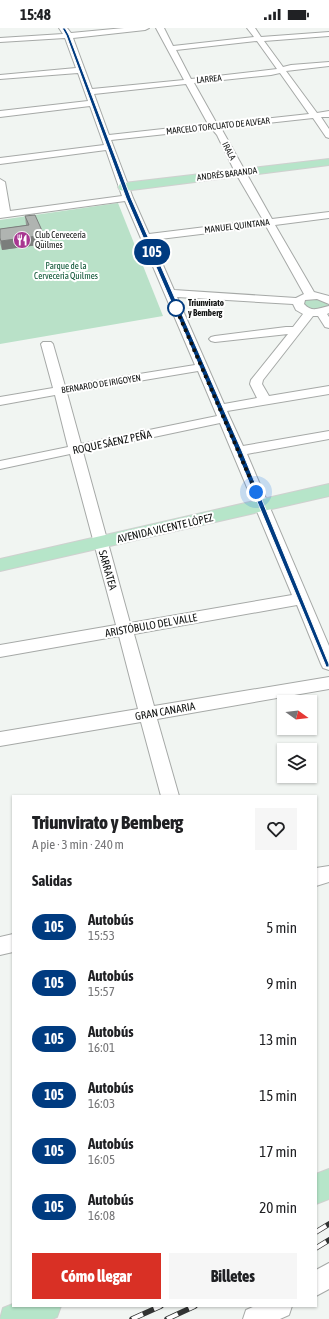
<!DOCTYPE html>
<html lang="es">
<meta charset="utf-8">
<style>
body{margin:0;font-family:"Asap Condensed",sans-serif;background:#f6f6f6;color:#202124;height:100vh;display:flex;flex-direction:column;font-size:15px;white-space:nowrap}
*{box-sizing:border-box;margin:0}
p{font-size:13px;color:#757577}
.icon{flex:none;width:22px;height:22px;fill:none;stroke:currentColor;stroke-width:2;stroke-linecap:round;stroke-linejoin:round}
.map{position:relative;flex:1;overflow:hidden}
.panel{position:absolute;left:12px;top:767px;width:305px;height:512px;display:flex;flex-direction:column;background:#fff;border-radius:0px;box-shadow:0 1px 3px #0004}
.panel>*{flex:none}
.badge{padding:0 8px;border-radius:13px;font-size:14px;line-height:26px}
.needle{width:26px;rotate:105deg}
.fabs{position:absolute;left:277px;top:667px;display:grid;gap:8px}
.fabs a{display:grid;place-items:center;width:40px;height:40px;border-radius:0px;background:#fff;box-shadow:0 1px 3px #0004;font-size:20px}
.you{position:absolute;width:20px;height:20px;margin:-10px;border:3px solid #fff;border-radius:50%;background:#1a73e8;box-shadow:0 0 0 6px #1a73e833}
.map>.badge{position:absolute;translate:-50% -50%;box-shadow:0 0 0 2px #fff}
h2{padding:0 20px;font-size:15px;line-height:36px}
.round{display:grid;place-items:center;flex:none;width:42px;height:42px;border-radius:0px;background:#f6f6f6}
.headline{display:flex;align-items:center;justify-content:space-between;height:68px;padding:0 20px}
h1{font-size:19px;font-weight:800;line-height:30px}
.cta{display:flex;gap:8px;margin-top:auto;padding:8px 20px}
.cta a{flex:1;height:46px;border-radius:0px;background:#d93025;color:#fff;font-size:16px;font-weight:800;line-height:46px;text-align:center}
.cta a+a{background:#f6f6f6;color:#202124}
ul{padding:0;list-style:none}
li{display:flex;align-items:center;gap:12px;height:56px;padding:0 20px}
li div{flex:1}
li b{display:block;font-size:15px}
li em{font-style:normal}
li .badge{min-width:44px;font-weight:700;text-align:center}
.status{display:flex;justify-content:space-between;align-items:center;height:28px;padding:0 20px;background:#fff;direction:ltr}
.status svg{height:11px;fill:currentColor}
.map>svg:first-child{display:block}
.green{fill:#b9e1c8}
.lines{fill:none;stroke-linecap:round;stroke-linejoin:round}
.minor-casing{stroke:#a6a9a7;stroke-width:2}
.major-casing{stroke:#cfd0cf;stroke-width:2}
.minor{fill:#fff;fill-rule:evenodd}
.major{fill:#b6e5c9;fill-rule:evenodd}
.rail-casing{stroke:#323433;stroke-width:5.5}
.rail{stroke:#fff;stroke-width:4;stroke-dasharray:12;stroke-linecap:butt}
.wall{fill:#979b98}
.shaded-wall{fill:#7b7e7c}
.building{fill:#b0b4b1;stroke:#7b7e7c}
.line{fill:#003b80;stroke:#fff}
.walk{stroke:#101211;stroke-width:4;stroke-dasharray:0 7.2}
.stop-dot{fill:#fff;stroke:#003b80;stroke-width:2}
.labels{text-anchor:middle;stroke-width:4;stroke-linejoin:round;paint-order:stroke}
.far-street-label{font-size:9px;fill:#101211;stroke:#fff}
.far-poi-label{font-size:9px;fill:#101211;stroke:#fff;text-anchor:start}
.far-park-label{font-size:9px;fill:#054f2e;stroke:#fff}
.far-stop-label{font-size:9px;font-weight:bold;fill:#101211;stroke:#fff;text-anchor:start}
.street-label{font-size:11px;fill:#101211;stroke:#fff}
</style>
<div class="status"><b>15:48</b><svg viewBox="0 0 49 12"><path d="M0 12V9h3v3zM5 12V6h3v6zM10 12V3h3v9zM15 12V0h3v12zM26 1h20v11H26zM47 4h2v5h-2z"/></svg></div>
<div class="map">
<svg width="329" height="1291" viewBox="0 0 329 1291">
<rect width="100%" height="100%" fill="#f1f5f2"/>
<g class="green">
<polygon points="118,175 163,288 0,316 0,192"/>
<polygon points="315,269 328,275 327,280 308,282 301,274 303,272"/>
</g>
<g class="lines">
<g class="minor-casing">
<g id="minor">
<path d="M 59,0 L 67,0 L 71,5 L 124,0 L 149,0 L 145,2 L 73,10 L 92,61 L 184,52 L 156,0 L 164,0 L 173,18 L 254,9 L 247,0 L 255,0 L 261,9 L 329,4 L 329,8 L 264,13 L 283,39 L 291,37 L 329,34 L 329,38 L 286,43 L 317,85 L 329,83 L 329,89 L 321,89 L 329,101 L 329,110 L 326,109 L 313,90 L 221,100 L 272,191 L 329,184 L 329,190 L 275,197 L 314,264 L 329,268 L 329,276 L 317,271 L 305,272 L 304,276 C 312,285 319,280 329,278 L 329,285 L 327,286 L 329,289 L 329,300 L 325,299 L 318,288 L 313,288 L 263,352 L 262,356 L 269,368 L 329,358 L 329,366 L 227,383 L 243,418 L 329,403 L 329,411 L 247,426 L 329,618 L 329,642 L 323,640 L 321,636 L 297,577 L 134,606 L 154,678 L 329,649 L 329,661 L 157,691 L 179,768 L 161,768 L 141,694 L 0,718 L 0,704 L 138,681 L 119,608 L 0,629 L 0,617 L 116,597 L 70,426 L 0,441 L 0,433 L 68,419 L 55,367 L 0,377 L 0,369 L 53,360 L 41,316 L 43,314 L 51,314 L 53,316 L 65,358 L 195,337 L 125,173 L 0,190 L 0,151 L 5,154 L 10,183 L 122,168 L 106,122 L 0,136 L 0,130 L 104,117 L 90,78 L 0,89 L 0,83 L 88,73 L 78,45 L 0,51 L 0,47 L 76,40 L 65,10 L 0,14 L 0,10 L 63,6 ZM 257,13 L 277,41 L 191,51 L 176,22 ZM 280,45 L 309,86 L 217,96 L 194,55 L 271,47 ZM 186,56 L 208,96 L 109,107 L 94,66 ZM 212,101 L 217,107 L 235,144 L 263,192 L 149,206 L 133,170 L 111,112 ZM 266,198 L 304,266 L 296,270 L 174,262 L 152,212 ZM 177,269 L 293,276 L 296,282 L 303,286 L 293,299 L 286,299 L 215,308 L 211,309 L 209,311 L 211,313 L 215,314 L 288,306 L 251,352 L 250,356 L 257,370 L 224,376 ZM 198,343 L 217,388 L 81,416 L 67,365 ZM 220,395 L 292,567 L 130,595 L 83,424 Z"/>
<polygon points="329,838 329,854 316,858 316,840"/>
<polygon points="13,906 13,924 0,927 0,909"/>
<polygon points="329,1235 329,1261 316,1268 316,1242"/>
<polygon points="255,1278 292,1278 289,1287 280,1291 243,1291 246,1282"/>
</g>
</g>
<g class="major-casing">
<g id="major">
<polygon points="329,131 329,137 124,163 120,162 118,159 120,156 124,155"/>
<polygon points="329,456 329,468 0,543 0,531"/>
<polygon points="329,1141 329,1171 316,1176 316,1146"/>
<polygon points="13,1276 13,1278 61,1278 57,1289 52,1291 0,1291 3,1280"/>
</g>
</g>
<use href="#minor" class="minor"/>
<use href="#major" class="major"/>
<g class="rail-casing">
<g id="rail">
<polyline points="316,1204 329,1196"/>
<polyline points="316,1220 329,1212"/>
<polyline points="132,1291 161,1278"/>
<polyline points="167,1291 195,1278"/>
</g>
</g>
<use href="#rail" class="rail"/>
</g>
<polygon class="wall" points="25,188 45,216 2,222 0,215 0,201 26,197"/>
<polygon class="shaded-wall" points="44,207 45,216 2,222 1,213"/>
<polygon class="building" points="35,187 44,207 1,213 0,210 0,201 29,197 25,188"/>
<polygon class="line" points="62,0 65,0 69,7 131,170 242,423 329,636 329,639 326,639 325,636 236,423 126,170 66,7"/>
<g class="lines">
<polyline class="walk" points="176,280 175,278 256,464"/>
</g>
<defs>
<g id="restaurant-disc" transform="scale(0.9)"><circle r="9.5" fill="#a83691" stroke="#fff"/><path d="M-5-6h1v4h1v-4h1v4h1v-4h1v5L-1.5 .5V6h-2V.5L-5-1ZM5-6V6H3V1.5H1.5Q1.5-4 5-6Z" fill="#fff"/></g>
</defs>
<g fill-rule="evenodd">
<use href="#restaurant-disc" x="22" y="212"/>
</g>
<circle class="stop-dot" cx="176" cy="280" r="8"/>
<g class="labels">
<g class="far-street-label">
<text transform="translate(209 51) rotate(-6)" y="3">LARREA</text>
<text transform="translate(218 98) rotate(-6)" y="3">MARCELO TORCUATO DE ALVEAR</text>
<text transform="translate(229 123) rotate(63)" y="3">IRALA</text>
<text transform="translate(227 146) rotate(-7)" y="3">ANDRÉS BARANDA</text>
<text transform="translate(237 198) rotate(-7)" y="3">MANUEL QUINTANA</text>
<text transform="translate(101 356) rotate(-9)" y="3">BERNARDO DE IRIGOYEN</text>
</g>
<g class="far-poi-label">
<text x="35" y="210">Club Cervecería<tspan x="35" dy="10">Quilmes</tspan></text>
</g>
<g class="far-park-label">
<text x="66" y="241">Parque de la<tspan x="66" dy="10">Cervecería Quilmes</tspan></text>
</g>
<g class="far-stop-label">
<text x="188" y="278">Triunvirato<tspan x="188" dy="10">y Bemberg</tspan></text>
</g>
<g class="street-label">
<text transform="translate(112 414) rotate(-12)" y="4">ROQUE SÁENZ PEÑA</text>
<text transform="translate(165 500) rotate(-13)" y="4">AVENIDA VICENTE LÓPEZ</text>
<text transform="translate(108 542) rotate(74)" y="4">SARRATEA</text>
<text transform="translate(151 597) rotate(-10)" y="4">ARISTÓBULO DEL VALLE</text>
<text transform="translate(165 683) rotate(-10)" y="4">GRAN CANARIA</text>
</g>
</g>
</svg>
<div class="fabs">
<a><svg class="needle" viewBox="-14 -14 28 28"><path d="M0-13l5 13h-10z" fill="#e53935"/><path d="M0 13l5-13h-10z" fill="#757577"/></svg></a>
<a><svg class="icon" aria-label="layers" viewBox="0 0 24 24"><path d="M12 4l9 5-9 5-9-5zM3 14l9 5 9-5"/></svg></a>
</div>
<div class="you" style="left:256px;top:464px"></div>
<b class="badge" style="left:152px;top:224px;background:#003b80;color:#fff">105</b>
<section class="panel">
<div class="headline"><div><h1>Triunvirato y Bemberg</h1><p>A pie · 3 min · 240 m</p></div><a class="round"><svg class="icon" aria-label="heart" viewBox="0 0 24 24"><path d="M12 20l-8-8c-3-5 5-10 8-4 3-6 11-1 8 4z"/></svg></a></div>
<h2>Salidas</h2>
<ul>
<li><span class="badge" style="background:#003b80;color:#fff">105</span><div><b>Autobús</b><p>15:53</p></div><em>5 min</em></li>
<li><span class="badge" style="background:#003b80;color:#fff">105</span><div><b>Autobús</b><p>15:57</p></div><em>9 min</em></li>
<li><span class="badge" style="background:#003b80;color:#fff">105</span><div><b>Autobús</b><p>16:01</p></div><em>13 min</em></li>
<li><span class="badge" style="background:#003b80;color:#fff">105</span><div><b>Autobús</b><p>16:03</p></div><em>15 min</em></li>
<li><span class="badge" style="background:#003b80;color:#fff">105</span><div><b>Autobús</b><p>16:05</p></div><em>17 min</em></li>
<li><span class="badge" style="background:#003b80;color:#fff">105</span><div><b>Autobús</b><p>16:08</p></div><em>20 min</em></li>
</ul>
<div class="cta"><a>Cómo llegar</a><a>Billetes</a></div>
</section>
</div>
